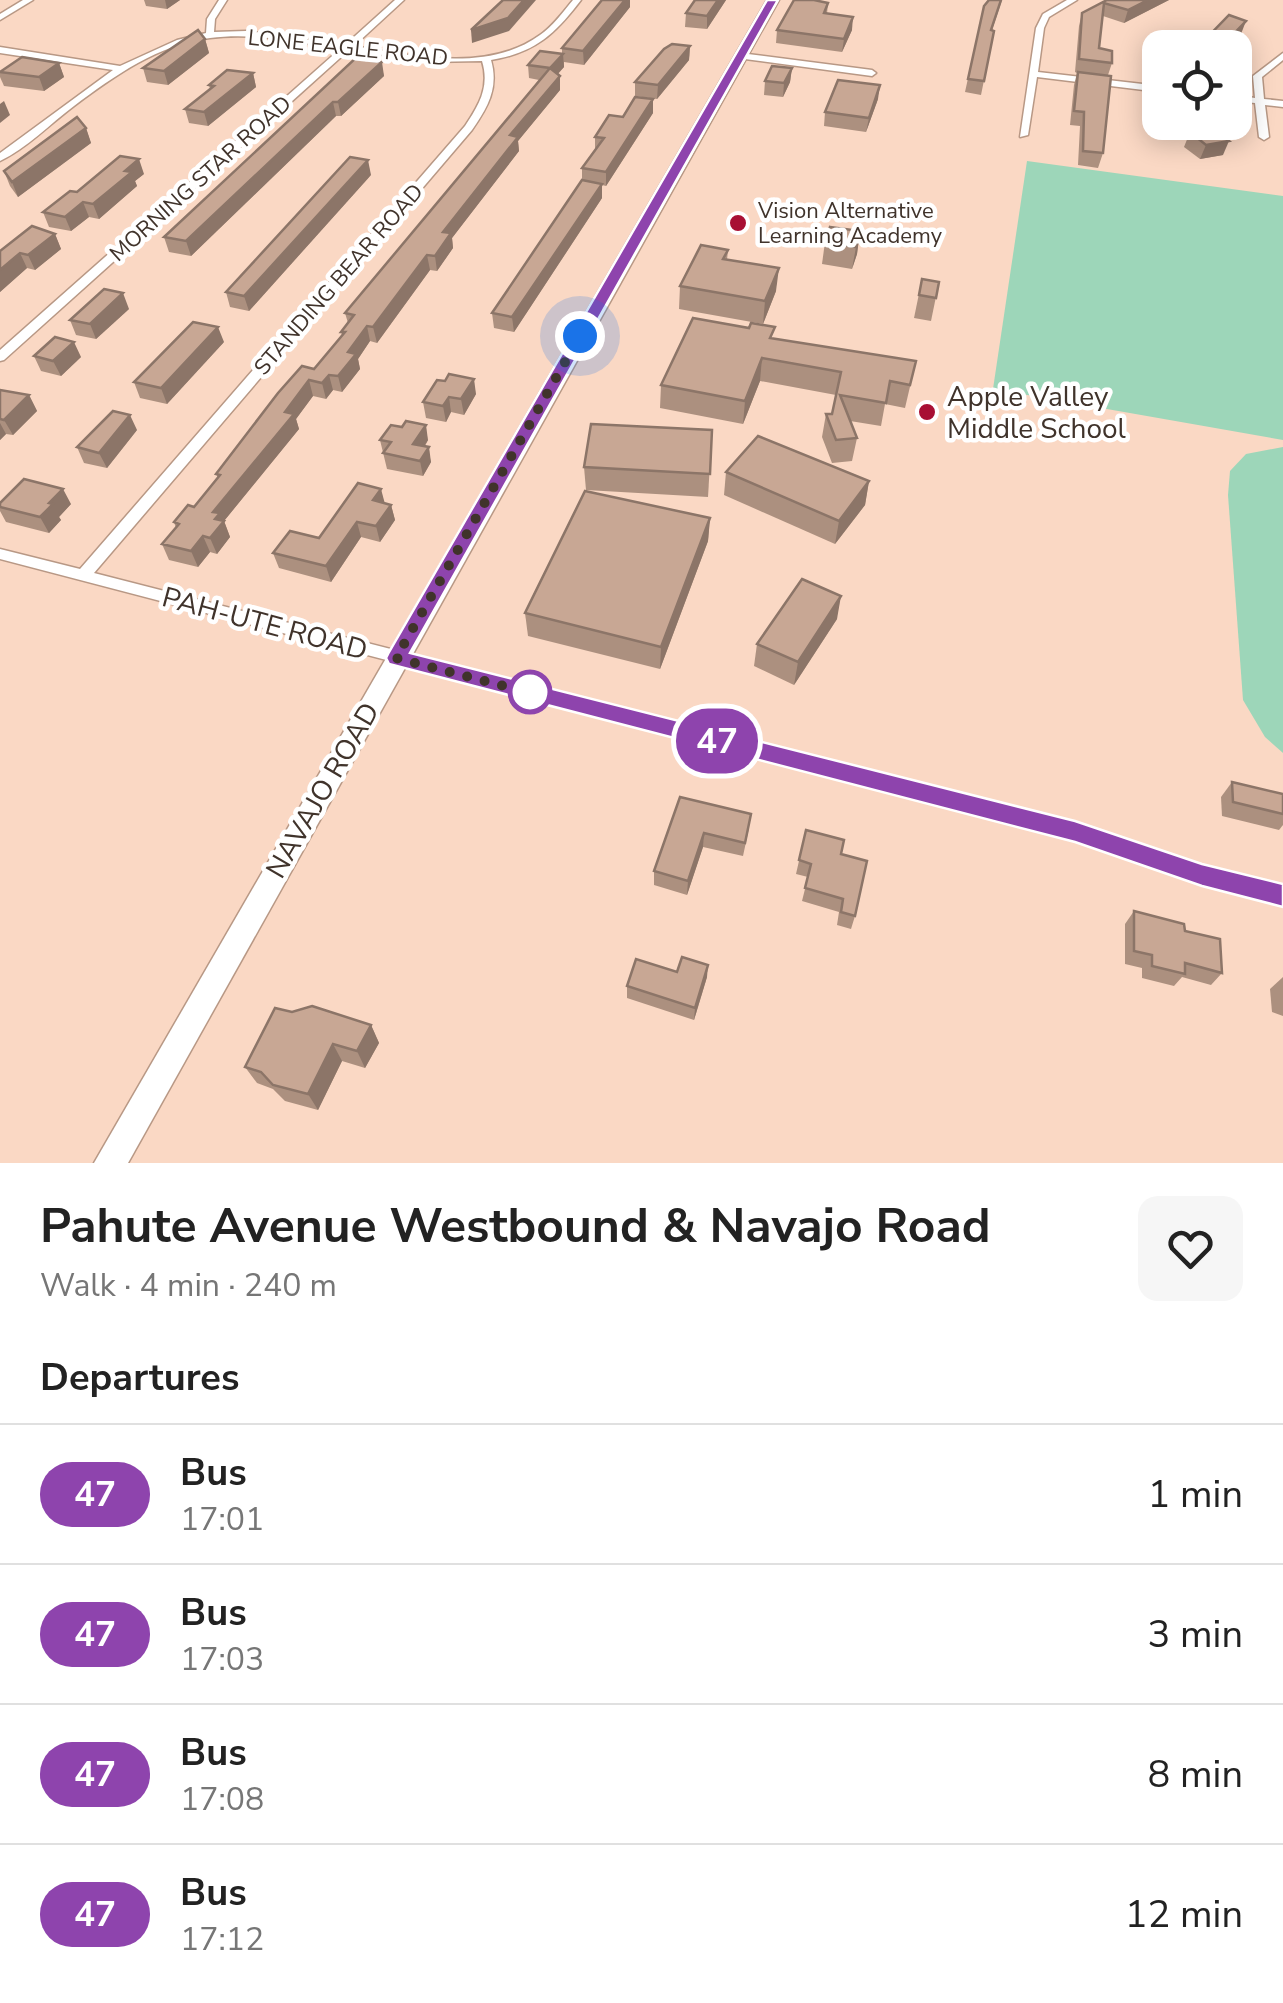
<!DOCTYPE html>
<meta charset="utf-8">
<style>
body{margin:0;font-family:"Nunito Sans",sans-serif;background:#f6f6f6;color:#222;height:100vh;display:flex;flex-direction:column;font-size:38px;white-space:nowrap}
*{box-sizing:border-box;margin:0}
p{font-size:32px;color:#767676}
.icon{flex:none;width:55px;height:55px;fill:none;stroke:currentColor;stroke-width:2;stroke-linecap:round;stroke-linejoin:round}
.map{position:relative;height:1163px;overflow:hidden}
.panel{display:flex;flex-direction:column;background:#fff;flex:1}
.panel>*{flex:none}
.badge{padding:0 20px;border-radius:32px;font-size:35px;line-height:65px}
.fabs{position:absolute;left:1142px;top:30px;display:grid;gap:20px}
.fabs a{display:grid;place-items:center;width:110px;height:110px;border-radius:20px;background:#fff;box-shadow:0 5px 25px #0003;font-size:50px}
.you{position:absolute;width:50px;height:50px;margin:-25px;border:8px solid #fff;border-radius:50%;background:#1a73e8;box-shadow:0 0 0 15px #1a73e833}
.map>.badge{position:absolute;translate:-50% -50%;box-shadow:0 0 0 5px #fff}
h2{padding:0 40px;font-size:38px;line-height:90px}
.round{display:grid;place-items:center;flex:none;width:105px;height:105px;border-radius:20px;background:#f6f6f6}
.summary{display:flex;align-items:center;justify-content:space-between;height:170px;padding:0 40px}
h1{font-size:48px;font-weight:700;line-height:75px}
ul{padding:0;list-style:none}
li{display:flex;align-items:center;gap:30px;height:140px;padding:0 40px;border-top:2px solid #e0e0e0}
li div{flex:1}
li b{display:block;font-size:38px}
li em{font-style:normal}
li .badge{min-width:110px;font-weight:700;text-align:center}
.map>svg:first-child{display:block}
.green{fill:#9dd6b9}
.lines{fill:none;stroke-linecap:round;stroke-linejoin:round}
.minor-casing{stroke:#b89885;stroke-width:3}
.secondary-casing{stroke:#b89885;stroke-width:3}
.minor{fill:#fff;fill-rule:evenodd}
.secondary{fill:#fff;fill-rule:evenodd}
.wall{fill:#ac907f}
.shaded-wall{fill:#8c7568}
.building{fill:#c8a794;stroke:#8c7568;stroke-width:2.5}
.line{fill:#8e44ad;stroke:#fff;stroke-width:2.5}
.walk{stroke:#40332b;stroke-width:10;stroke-dasharray:0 18}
.poi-dot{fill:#a80f34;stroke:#fff;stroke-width:4}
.stop-dot{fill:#fff;stroke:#8e44ad;stroke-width:5}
.labels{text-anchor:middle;stroke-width:9;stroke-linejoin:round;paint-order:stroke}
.far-street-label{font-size:22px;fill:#40332b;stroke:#fff}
.far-poi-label{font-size:22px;fill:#40332b;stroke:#fff;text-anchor:start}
.poi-label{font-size:28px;fill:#40332b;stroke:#fff;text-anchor:start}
.street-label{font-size:28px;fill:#40332b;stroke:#fff}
</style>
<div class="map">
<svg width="1283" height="1163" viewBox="0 0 1283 1163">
<rect width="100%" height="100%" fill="#fad8c4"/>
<g class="green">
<polygon points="1027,161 1283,196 1283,440 993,389"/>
<polygon points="1283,447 1283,753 1265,737 1243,700 1228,495 1230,471 1246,454"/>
</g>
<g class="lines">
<g class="minor-casing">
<g id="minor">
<polygon points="23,0 33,0 0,20 0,14"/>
<path d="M 219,0 L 227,0 L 215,19 L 214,32 L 246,31 L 345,45 L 395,0 L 404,0 L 354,46 C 412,56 488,73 540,35 C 553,26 563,12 573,0 L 581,0 C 555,34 535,53 491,60 C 499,88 488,107 472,130 L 94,573 L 1075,824 L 1202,867 L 1283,886 L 1283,904 L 1202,883 L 1075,840 L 0,559 L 0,549 L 80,569 L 465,126 C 479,105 490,87 482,61 L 428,62 L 349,50 L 4,360 L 0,361 L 0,350 L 340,49 C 298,42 253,32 210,38 C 159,44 114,76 74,106 C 50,124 27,148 0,161 L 0,153 L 113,70 L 0,53 L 0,47 L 120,66 L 177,40 L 206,33 L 207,19 Z"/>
<polygon points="1067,0 1077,0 1049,17 1044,28 1038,72 1160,86 1160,92 1037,77 1028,135 1020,137 1036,28 1043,14"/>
<polygon points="740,53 872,70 876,73 872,76 737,58 737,54"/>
<polygon points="1283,53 1283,60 1262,77 1264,99 1283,101 1283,107 1265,105 1269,137 1264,140 1259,137 1255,103 1235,101 1235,95 1255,98 1253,76"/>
</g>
</g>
<g class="secondary-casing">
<polygon id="secondary" points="767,0 779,0 128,1163 94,1163"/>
</g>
<use href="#minor" class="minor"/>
<use href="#secondary" class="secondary"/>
</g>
<g class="wall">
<polygon points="144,0 180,0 167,9 146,6"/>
<polygon points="602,0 630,0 630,7 584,65 564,62 564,67 558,74 560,90 518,141 519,151 452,238 453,248 437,271 430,270 377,343 370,341 358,359 360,369 342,392 333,390 326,399 313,396 296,419 299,429 224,521 230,537 217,554 210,552 198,567 169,560 162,544 176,528 174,522 194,507 218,478 216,474 314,369 342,335 341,332 348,323 345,313 539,80 529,78 528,65 562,54 562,48"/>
<polygon points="695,0 726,0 707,29 685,27 686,13"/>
<polygon points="1002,0 992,30 994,31 981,95 965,92 984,6"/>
<polygon points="1107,0 1169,0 1124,23 1103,16 1099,48 1112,63 1108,75 1103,153 1098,168 1078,165 1080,126 1070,125 1074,85 1077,73 1075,72 1079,26 1082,13"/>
<polygon points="828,3 827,14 852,30 842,52 776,43 777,30"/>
<polygon points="205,39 209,53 168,85 147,82 143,68"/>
<polygon points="690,46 689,60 657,99 635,96 635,82"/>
<polygon points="380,62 384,76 341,116 336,116 191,256 169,252 164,237"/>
<polygon points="59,63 64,77 44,91 4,86 0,77 0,71"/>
<polygon points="792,68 790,82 783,97 764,95 765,81"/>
<polygon points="253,73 256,87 208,126 189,123 185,109 210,89 209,85"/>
<polygon points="653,99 653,113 606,186 602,185 602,198 514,332 494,328 492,313 582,180 582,168 595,150 595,137"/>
<polygon points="878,99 866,132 824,126 825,112"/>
<polygon points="86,128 91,143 18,197 10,186 4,171"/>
<polygon points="1190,132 1223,155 1200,159 1184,147"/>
<polygon points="144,174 135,181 137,186 99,219 89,217 71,231 49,227 43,212 77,192"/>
<polygon points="371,175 249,311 230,307 226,292"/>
<polygon points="860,231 857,254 852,269 822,264 825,242"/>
<polygon points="55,234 61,249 35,270 27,268 0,292 0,251"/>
<polygon points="728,250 727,260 776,291 763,324 679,309 680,286"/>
<polygon points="922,279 939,282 931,321 914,318"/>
<polygon points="129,309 96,339 76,335 70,320"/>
<polygon points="773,338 916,361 905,408 885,404 881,426 850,421 857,438 852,461 832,463 822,437 826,414 832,414 836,395 760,381 743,424 660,408 661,385"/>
<polygon points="224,342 167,404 140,398 134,382"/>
<polygon points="34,356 81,357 61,376 41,371"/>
<polygon points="445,381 476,394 464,415 451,412 446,422 426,418 423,402"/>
<polygon points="0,390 29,395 37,411 13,435 6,434 0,440"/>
<polygon points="137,430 107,468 84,463 77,447"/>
<polygon points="712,430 708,497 586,490 584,467"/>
<polygon points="380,440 428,440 425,446 431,462 423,476 387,469"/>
<polygon points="726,472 869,481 865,505 835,544 724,495"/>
<polygon points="0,503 71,504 59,517 61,520 49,533 6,522 0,511"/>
<polygon points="384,503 391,505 395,520 380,542 361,537 331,582 279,568 273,553 319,538"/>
<polygon points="710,518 708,541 660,669 528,636 525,613"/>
<polygon points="837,619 794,685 754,666 757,644"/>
<polygon points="1232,782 1283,794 1283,825 1279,830 1222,816 1221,797"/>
<polygon points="680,797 749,828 743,856 703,847 687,895 654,885 654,871"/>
<polygon points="806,830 841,854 855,916 851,929 837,925 839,912 802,901 808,877 796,874"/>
<polygon points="1134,911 1185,931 1222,973 1211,985 1182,977 1174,986 1142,978 1142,968 1125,964 1125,924"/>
<polygon points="677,972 707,977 694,1020 627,998 627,986"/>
<polygon points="1283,977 1283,1016 1272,1012 1270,989"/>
<polygon points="292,1012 371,1025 379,1043 365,1068 342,1061 318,1110 285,1101 273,1089 257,1083 245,1067"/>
</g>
<g class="shaded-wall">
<polygon points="165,0 180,0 167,9"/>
<polygon points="524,0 536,0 509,31 472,43 471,30"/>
<polygon points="625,0 630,0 630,7 584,65 583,51"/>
<polygon points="718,0 726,0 707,29 707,16"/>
<polygon points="1148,0 1169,0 1124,23 1128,10"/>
<polygon points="853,17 852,30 842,52 844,39"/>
<polygon points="1246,21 1241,34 1228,48 1220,48"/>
<polygon points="205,39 209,53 168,85 164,71"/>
<polygon points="690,46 689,60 657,99 658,85"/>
<polygon points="563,54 564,67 551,81 550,68"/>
<polygon points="379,56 380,64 382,62 384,76 341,116 338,102"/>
<polygon points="59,63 64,77 44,91 39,77"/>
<polygon points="792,68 790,82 783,97 784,83"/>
<polygon points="253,73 256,87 208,126 204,112"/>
<polygon points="560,76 560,90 518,141 519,151 452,238 453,248 437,271 435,256 443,232 510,135"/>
<polygon points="880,85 878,99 866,132 869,118"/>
<polygon points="653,99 653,113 606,186 606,172"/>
<polygon points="4,101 10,115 0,123 0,104"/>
<polygon points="333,102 336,116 191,256 186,241"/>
<polygon points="86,128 91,143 18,197 12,182"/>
<polygon points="1229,141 1223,155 1200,159 1206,145"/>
<polygon points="139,159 144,174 135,181 137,186 99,219 93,204 125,171"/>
<polygon points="368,160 371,175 249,311 244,296"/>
<polygon points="602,184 602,198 514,332 512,317"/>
<polygon points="83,202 89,217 71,231 65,217"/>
<polygon points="860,231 857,254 852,269 856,247"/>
<polygon points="55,234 61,249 35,270 28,255"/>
<polygon points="20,253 27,268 0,292 0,270"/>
<polygon points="427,255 430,270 377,343 373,327"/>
<polygon points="779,268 776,291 763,324 765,301"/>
<polygon points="123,293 129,309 96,339 90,324"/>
<polygon points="367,326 370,341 358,359 360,369 342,392 338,376 348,352"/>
<polygon points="218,327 224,342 167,404 161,388"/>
<polygon points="74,342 81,357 61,376 53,361"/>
<polygon points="762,358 760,381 743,424 745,401"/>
<polygon points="329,375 333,390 326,399 322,383"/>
<polygon points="474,379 476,394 464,415 461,399"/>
<polygon points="309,380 313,396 296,419 299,429 224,521 230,537 217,554 210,538 213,512"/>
<polygon points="29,395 37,411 13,435 4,420"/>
<polygon points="449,397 451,412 446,422 443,406"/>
<polygon points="130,415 137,430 107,468 99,453"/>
<polygon points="0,423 6,434 0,440"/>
<polygon points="426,425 428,440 416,459 413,444"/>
<polygon points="429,447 431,462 423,476 420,461"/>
<polygon points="869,481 865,505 835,544 839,521"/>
<polygon points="63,489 71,504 59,517 61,520 49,533 40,517 49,503"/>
<polygon points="381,489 385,504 373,500"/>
<polygon points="391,505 395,520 380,542 376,526"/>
<polygon points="710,518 708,541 660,669 661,647"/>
<polygon points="357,522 361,537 331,582 326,566"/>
<polygon points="203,536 210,552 198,567 191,551"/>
<polygon points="841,596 837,619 794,685 798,662"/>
<polygon points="704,833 703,847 687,895 688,881"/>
<polygon points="708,965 707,977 694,1020 695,1008"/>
<polygon points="371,1025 379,1043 365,1068 357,1051"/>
<polygon points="333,1044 342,1061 318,1110 308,1094"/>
</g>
<g class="building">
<polygon points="503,0 524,0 508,18 471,30"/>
<polygon points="602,0 625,0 583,51 562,48"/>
<polygon points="695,0 718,0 707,16 686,13"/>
<polygon points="794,0 814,0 828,3 824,13 853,17 844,39 777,30"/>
<polygon points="989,0 1001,0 991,30 994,31 984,81 968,79 984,6"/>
<polygon points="1107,0 1148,0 1128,10 1104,3 1099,48 1112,51 1112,63 1079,59 1082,13"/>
<polygon points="1229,15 1246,21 1220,48 1197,48"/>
<polygon points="198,30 205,39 164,71 143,68"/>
<polygon points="672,44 690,46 658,85 635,82 664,49"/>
<polygon points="540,51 563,54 550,68 560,76 510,135 518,137 443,232 451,233 435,256 427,255 373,327 367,326 348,352 356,354 338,376 329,375 322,383 309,380 285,412 294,414 213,512 220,513 215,519 224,521 210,538 203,536 191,551 162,544 179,524 174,522 188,505 194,507 220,475 216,474 278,393 302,366 314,369 345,332 341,332 354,315 345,313 550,68 528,65"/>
<polygon points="360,54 379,56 373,61 382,62 338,102 333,102 186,241 164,237"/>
<polygon points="22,57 59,63 39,77 0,72"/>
<polygon points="772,66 792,68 784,83 765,81"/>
<polygon points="227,70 253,73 204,112 185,109 214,86 209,85"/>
<polygon points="1078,72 1111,76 1103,153 1083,151 1084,112 1074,111"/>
<polygon points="838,80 880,85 869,118 825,112"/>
<polygon points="635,97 653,99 606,172 582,168 604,138 595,137 609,115 623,117"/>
<polygon points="77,117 86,128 12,182 4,171"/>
<polygon points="1213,129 1229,141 1206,145 1190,132"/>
<polygon points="120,156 139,159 125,171 132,172 93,204 83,202 65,217 43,212 70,191 77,192"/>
<polygon points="350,157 368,160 244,296 226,292"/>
<polygon points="582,180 602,184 512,317 492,313"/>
<polygon points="32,226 55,234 28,255 20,253 0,270 0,251"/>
<polygon points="830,227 860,231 856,247 825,242"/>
<polygon points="701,245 728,250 723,259 779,268 765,301 680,286"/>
<polygon points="922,279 939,282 936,298 919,295"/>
<polygon points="104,289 123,293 90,324 70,320"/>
<polygon points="693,318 749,328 751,323 775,327 770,338 916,361 910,385 890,381 886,403 840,395 857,438 836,440 826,414 832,414 841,372 762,358 745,401 661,385"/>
<polygon points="193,322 218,327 161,388 134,382"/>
<polygon points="55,337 74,342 53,361 34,356"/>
<polygon points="449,374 474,379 461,399 449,397 443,406 423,402 437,380 445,381"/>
<polygon points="0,390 29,395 4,420 0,419"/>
<polygon points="113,411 130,415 99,453 77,447"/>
<polygon points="406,421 426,425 413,444 429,447 420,461 383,453 391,442 380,440 391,425 402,427"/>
<polygon points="591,424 712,430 710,474 584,467"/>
<polygon points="758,436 869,481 839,521 726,472"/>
<polygon points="24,479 63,489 49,503 53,504 40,517 0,507 0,503"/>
<polygon points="358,483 381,489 373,500 391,505 376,526 357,522 326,566 273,553 290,531 319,538"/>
<polygon points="585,491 710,518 661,647 525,613"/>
<polygon points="802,579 841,596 798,662 757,644"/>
<polygon points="1232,782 1283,794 1283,814 1233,802"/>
<polygon points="680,797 751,814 745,843 704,833 688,881 654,871"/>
<polygon points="806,830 844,840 841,854 867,861 855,916 841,912 843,899 805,888 811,864 799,860"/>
<polygon points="1134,911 1184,924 1185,931 1220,939 1222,973 1185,963 1185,974 1152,966 1152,955 1134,951"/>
<polygon points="682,957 708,965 695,1008 627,986 636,959 677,972"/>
<polygon points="312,1006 371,1025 357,1051 333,1044 308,1094 273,1085 261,1072 245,1067 275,1008 292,1012"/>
</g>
<polygon class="line" points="767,0 778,0 410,653 1075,821 1202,864 1283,884 1283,907 1202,886 1075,842 389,664 386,658 389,652"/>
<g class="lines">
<polyline class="walk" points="530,692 542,696 396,658 580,336"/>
</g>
<g class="poi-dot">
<circle cx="738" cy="223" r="10"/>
<circle cx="927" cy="412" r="10"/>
</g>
<circle class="stop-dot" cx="530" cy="692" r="20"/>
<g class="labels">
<g class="far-street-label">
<text transform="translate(348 47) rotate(6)" y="8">LONE EAGLE ROAD</text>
<text transform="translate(200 178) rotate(-42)" y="8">MORNING STAR ROAD</text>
<text transform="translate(338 279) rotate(-49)" y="8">STANDING BEAR ROAD</text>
</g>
<g class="far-poi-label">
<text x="758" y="218">Vision Alternative<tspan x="758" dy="25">Learning Academy</tspan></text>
</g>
<g class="poi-label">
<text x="947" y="406">Apple Valley<tspan x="947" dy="32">Middle School</tspan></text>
</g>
<g class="street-label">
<text transform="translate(265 623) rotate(15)" y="10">PAH-UTE ROAD</text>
<text transform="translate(322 790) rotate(-60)" y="10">NAVAJO ROAD</text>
</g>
</g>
</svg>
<div class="fabs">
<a><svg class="icon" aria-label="locate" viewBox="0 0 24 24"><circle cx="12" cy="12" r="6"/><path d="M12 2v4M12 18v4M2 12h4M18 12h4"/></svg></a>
</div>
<div class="you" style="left:580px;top:336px"></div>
<b class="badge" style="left:717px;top:741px;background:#8e44ad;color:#fff">47</b>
</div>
<section class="panel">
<div class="summary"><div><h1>Pahute Avenue Westbound &amp; Navajo Road</h1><p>Walk · 4 min · 240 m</p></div><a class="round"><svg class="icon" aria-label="heart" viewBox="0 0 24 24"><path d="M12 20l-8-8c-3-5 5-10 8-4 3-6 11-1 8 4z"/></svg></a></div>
<h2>Departures</h2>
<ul>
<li><span class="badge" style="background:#8e44ad;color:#fff">47</span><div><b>Bus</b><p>17:01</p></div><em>1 min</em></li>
<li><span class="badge" style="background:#8e44ad;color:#fff">47</span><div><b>Bus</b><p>17:03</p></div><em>3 min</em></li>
<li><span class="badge" style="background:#8e44ad;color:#fff">47</span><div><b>Bus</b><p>17:08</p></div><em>8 min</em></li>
<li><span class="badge" style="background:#8e44ad;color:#fff">47</span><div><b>Bus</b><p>17:12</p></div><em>12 min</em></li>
</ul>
</section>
